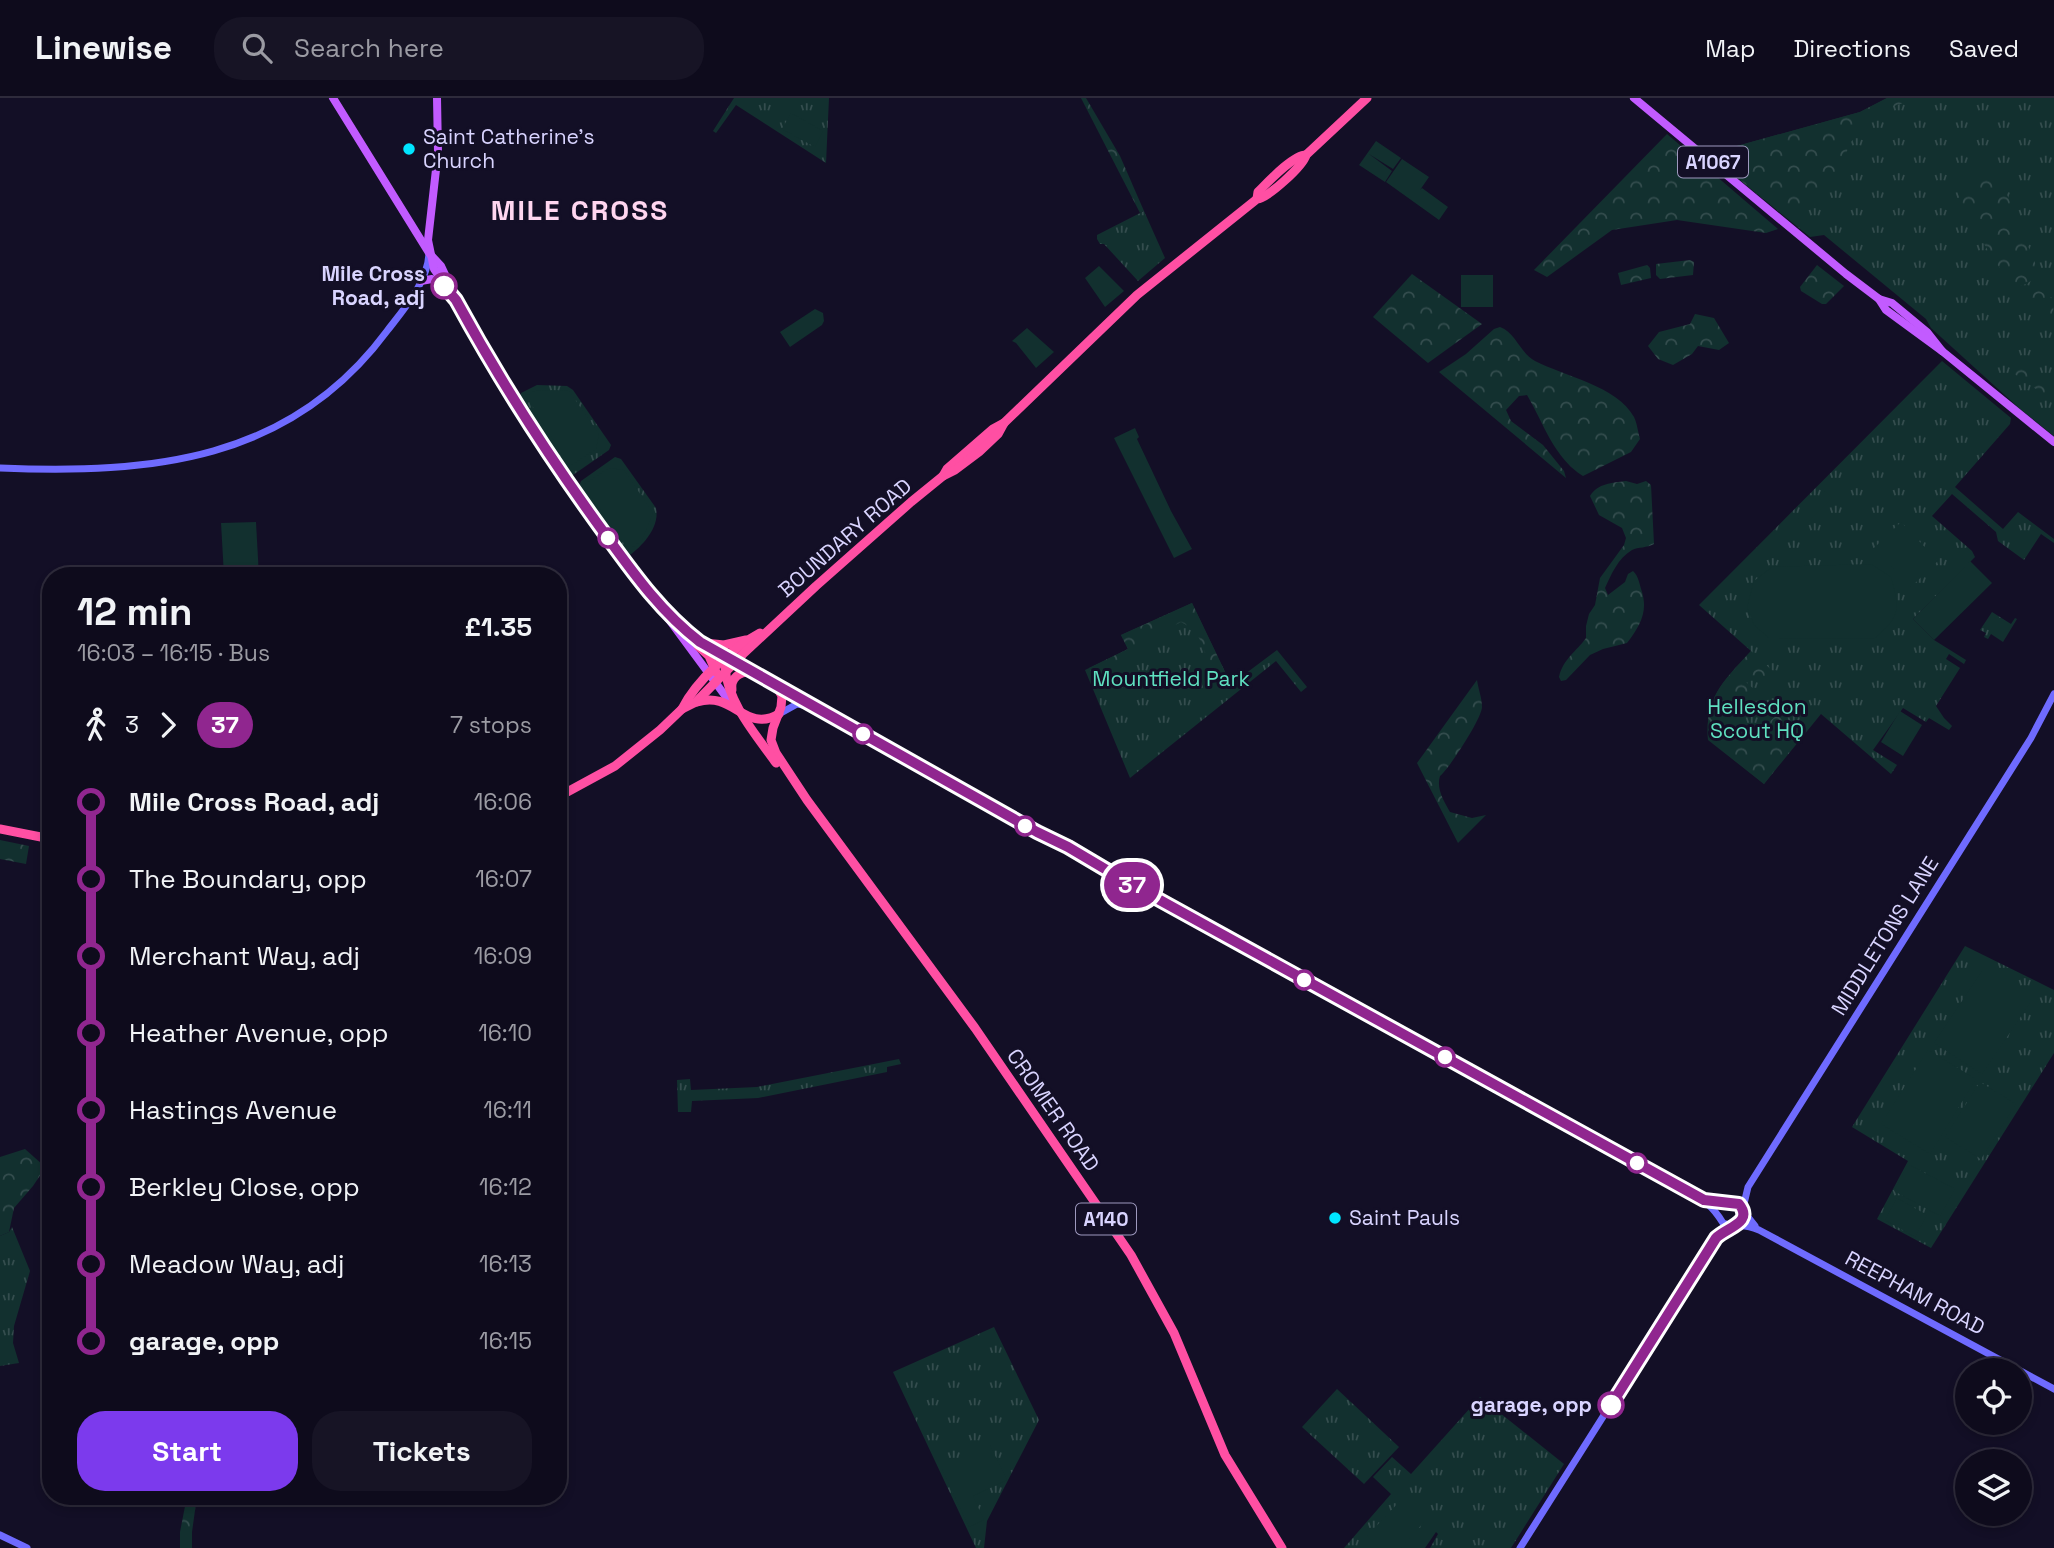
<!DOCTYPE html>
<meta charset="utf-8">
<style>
body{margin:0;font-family:"Space Grotesk",sans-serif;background:#171425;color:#f1f3f6;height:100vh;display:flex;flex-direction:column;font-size:26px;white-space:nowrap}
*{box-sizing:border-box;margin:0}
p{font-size:23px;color:#9b9ba3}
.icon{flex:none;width:38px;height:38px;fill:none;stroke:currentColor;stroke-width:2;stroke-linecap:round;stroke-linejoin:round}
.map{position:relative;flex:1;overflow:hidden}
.drawer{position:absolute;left:42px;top:469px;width:525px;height:938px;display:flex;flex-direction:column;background:#0e0b1c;border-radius:28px;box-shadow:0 4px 10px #0003,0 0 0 2px #2e2b3b}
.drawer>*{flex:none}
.badge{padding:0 14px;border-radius:23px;font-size:24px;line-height:46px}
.fabs{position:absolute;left:1955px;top:1260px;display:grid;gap:14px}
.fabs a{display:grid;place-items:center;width:77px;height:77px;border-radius:50%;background:#0e0b1c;box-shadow:0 4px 10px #0003,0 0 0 2px #2e2b3b;font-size:35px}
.map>.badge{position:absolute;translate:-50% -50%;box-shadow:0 0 0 4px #fff}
.legs{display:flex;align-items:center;gap:10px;height:77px;padding:0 35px;font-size:23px}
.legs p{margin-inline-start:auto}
.headline{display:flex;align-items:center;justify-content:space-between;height:119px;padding:0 35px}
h1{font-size:38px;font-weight:600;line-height:52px}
.cta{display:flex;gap:14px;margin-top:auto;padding:14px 35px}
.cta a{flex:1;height:80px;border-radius:28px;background:#7c3aed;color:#fff;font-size:28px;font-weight:600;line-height:80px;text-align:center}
.cta a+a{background:#171425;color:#f1f3f6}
ul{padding:0 35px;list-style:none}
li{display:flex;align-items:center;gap:24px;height:77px;font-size:26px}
li i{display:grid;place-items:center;width:10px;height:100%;margin:0 9px;background:currentColor}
li i::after{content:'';width:18px;height:18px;margin:-9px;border:5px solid;border-radius:50%;background:#0e0b1c}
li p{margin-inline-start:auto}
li:first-child i{background:linear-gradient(#0000 50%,currentColor 0)}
li:last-child i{background:linear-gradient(currentColor 50%,#0000 0)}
header{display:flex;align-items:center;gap:42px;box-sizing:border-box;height:98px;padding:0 35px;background:#0e0b1c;border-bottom:2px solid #2e2b3b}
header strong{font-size:33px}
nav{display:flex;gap:38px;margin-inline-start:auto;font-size:24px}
.search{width:490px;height:63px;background:#171425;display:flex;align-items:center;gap:18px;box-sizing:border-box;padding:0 24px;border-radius:28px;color:#9b9ba3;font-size:26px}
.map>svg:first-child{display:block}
.grass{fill:url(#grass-tufts)}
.forest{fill:url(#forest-crowns)}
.garden{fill:#12302f}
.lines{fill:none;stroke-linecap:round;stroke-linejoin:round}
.secondary{stroke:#6f6bff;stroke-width:7}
.primary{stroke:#c25bff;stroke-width:8}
.highway{stroke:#ff4fa3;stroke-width:9}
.line-1-casing{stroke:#fff;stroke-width:16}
.line-1{stroke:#90268f;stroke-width:10}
.poi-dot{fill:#00e5ff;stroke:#130f26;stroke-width:2.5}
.stop-1-dot{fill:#fff;stroke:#90268f;stroke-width:3.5}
.labels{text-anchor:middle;stroke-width:6;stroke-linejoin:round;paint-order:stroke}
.shield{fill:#130f26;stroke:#9e99be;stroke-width:2}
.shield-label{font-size:19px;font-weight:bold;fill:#d9d4ff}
.poi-label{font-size:21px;fill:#d9d4ff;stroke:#130f26;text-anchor:start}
.stop-label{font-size:21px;font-weight:bold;fill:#d9d4ff;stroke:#130f26;text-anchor:end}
.street-label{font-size:21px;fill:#d9d4ff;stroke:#130f26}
.park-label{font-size:21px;fill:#5fe0c0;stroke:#130f26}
.district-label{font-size:28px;font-weight:bold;letter-spacing:2px;fill:#ffd6f0;stroke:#130f26}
</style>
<header>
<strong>Linewise</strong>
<div class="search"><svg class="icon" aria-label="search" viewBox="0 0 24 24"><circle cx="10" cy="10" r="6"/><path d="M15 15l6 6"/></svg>Search here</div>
<nav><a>Map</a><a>Directions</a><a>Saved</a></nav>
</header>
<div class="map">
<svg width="2054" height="1450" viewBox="0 0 2054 1450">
<defs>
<pattern id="grass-tufts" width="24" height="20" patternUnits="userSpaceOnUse" patternTransform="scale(1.75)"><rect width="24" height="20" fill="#12302f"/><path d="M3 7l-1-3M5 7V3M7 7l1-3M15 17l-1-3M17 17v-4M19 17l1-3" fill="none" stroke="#344d4e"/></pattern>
<pattern id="forest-crowns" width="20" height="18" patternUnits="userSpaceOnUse" patternTransform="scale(1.75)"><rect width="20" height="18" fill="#12302f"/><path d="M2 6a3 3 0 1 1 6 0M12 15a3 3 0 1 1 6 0" fill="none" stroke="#344d4e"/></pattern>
</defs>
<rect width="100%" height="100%" fill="#130f26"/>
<g class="grass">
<polygon points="734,0 829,0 826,65 736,7 716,35 713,33"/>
<polygon points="1887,0 2054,0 2054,338 2019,310 1931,230 1926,221 1824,137 1810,139 1708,56 1860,14"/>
<polygon points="1144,113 1165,160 1138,183 1104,146 1100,146 1097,141 1097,137"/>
<path d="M 1942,263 L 2011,320 L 2010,326 L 1955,389 L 2003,431 L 2018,414 L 2054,441 L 2054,445 L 2041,436 L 2024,462 L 1998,443 L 1996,434 L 1952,396 L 1932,418 L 1972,453 L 1975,459 L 1913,521 L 1934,542 L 1966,562 L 1964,566 L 1949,556 L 1946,561 L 1960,570 L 1936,608 L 1944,620 L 1952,628 L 1949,632 L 1929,620 L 1926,624 L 1903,610 L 1873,652 L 1897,667 L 1891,676 L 1821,616 L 1764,686 L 1708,642 C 1705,598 1724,583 1751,553 L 1699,507 Z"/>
<polygon points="537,287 567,288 573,292 611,347 609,352 573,377 569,376 520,298 521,295"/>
<path d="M 615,359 L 621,361 L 656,410 C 660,429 643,447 630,457 L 626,457 L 579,389 L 581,383 Z"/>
<polygon points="1192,505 1227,578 1241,579 1277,552 1307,589 1301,594 1276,563 1130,680 1085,572 1128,551 1121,537"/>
<polygon points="1992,514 2011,526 2015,520 2017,521 2003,544 1991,536 1988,541 1984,539 1986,535 1980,532"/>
<polygon points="1965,848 2054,892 2054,955 1931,1150 1877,1121 1908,1063 1852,1029"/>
<polygon points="899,961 901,966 887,969 887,974 758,1000 692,1003 691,1014 678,1014 677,982 690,981 691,992 757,989"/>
<polygon points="12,1129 30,1173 14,1228 13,1245 19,1265 0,1268 0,1138 9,1134"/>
<polygon points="994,1229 1039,1322 987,1423 984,1450 976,1450 893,1274"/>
<polygon points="1337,1291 1399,1349 1364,1386 1302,1329"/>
<polygon points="1480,1299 1564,1366 1511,1450 1430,1450 1438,1436 1436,1434 1425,1450 1344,1450 1391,1396 1373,1379 1392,1359 1411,1376"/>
</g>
<g class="forest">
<polygon points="1081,0 1086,0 1120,58 1144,113 1140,115"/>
<polygon points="1887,0 1907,0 1906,4 1872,16 1848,48 1845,64 1840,73 1807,108 1795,113 1781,115 1708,56 1860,14"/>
<polygon points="1667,36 1778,131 1766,135 1677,122 1612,132 1547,179 1534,172"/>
<path d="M 1983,73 C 2002,81 2007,95 2014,114 C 2015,119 2014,125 2017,130 C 2028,149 2054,182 2016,189 C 1998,175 1965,114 1957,92 C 1962,79 1969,76 1983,73 Z"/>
<polygon points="1690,162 1694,164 1693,177 1660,181 1656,177 1656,166"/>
<polygon points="1647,167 1650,170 1651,180 1621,187 1618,175"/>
<polygon points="1817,167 1844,188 1826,206 1822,206 1801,193 1800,189"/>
<polygon points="1412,176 1482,226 1428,265 1373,219"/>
<polygon points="2037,191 2053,201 2054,229 2038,217 2031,197 2033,193"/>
<polygon points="1695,216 1714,220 1729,245 1719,252 1698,248 1692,256 1673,267 1658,261 1648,248 1659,234 1690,226"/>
<path d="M 1500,229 C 1516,235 1520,255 1535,263 C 1564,278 1617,288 1634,319 C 1637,325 1638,334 1640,341 L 1631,354 L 1583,378 C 1554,360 1544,326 1527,297 L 1519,298 L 1506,312 L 1511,323 L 1543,347 L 1564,373 L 1566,380 L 1439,274 L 1466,256 L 1494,231 Z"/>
<path d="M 2014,266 C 2029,272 2039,286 2054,291 L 2054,304 L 2009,272 Z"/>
<path d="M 1626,383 L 1637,386 L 1646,383 L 1651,387 L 1654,446 C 1647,450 1638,449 1632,452 C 1618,460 1611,477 1605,490 L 1608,497 L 1625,484 L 1628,476 L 1633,473 C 1639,479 1639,485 1642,494 C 1648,514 1640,528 1627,545 L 1603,551 L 1590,557 L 1566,582 L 1561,583 L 1559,579 C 1563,561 1576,554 1586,540 L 1586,528 L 1589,516 L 1595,507 L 1600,480 L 1624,447 L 1626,440 L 1622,430 L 1599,417 L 1590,398 C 1598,385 1612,385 1626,383 Z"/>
<path d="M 1192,505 L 1227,578 L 1241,579 L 1238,586 L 1229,590 L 1213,579 C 1204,556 1205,536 1181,524 L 1152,539 L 1145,554 L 1094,579 L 1089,570 L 1128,551 L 1121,537 Z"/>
<path d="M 1751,553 L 1777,577 L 1775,579 L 1747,577 L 1744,582 L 1761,598 L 1765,607 L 1760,611 L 1733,618 L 1735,632 L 1756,635 L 1781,614 L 1783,624 L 1778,633 L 1778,637 L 1782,638 L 1796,634 L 1801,638 L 1764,686 L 1708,641 C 1705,598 1724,583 1751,553 Z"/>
<path d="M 1477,582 C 1478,590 1482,600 1482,609 C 1482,620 1449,671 1440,678 C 1436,691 1444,703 1450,714 L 1472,720 L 1486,717 L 1458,745 L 1417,665 Z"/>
<polygon points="0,742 29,748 26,766 0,761"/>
<polygon points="25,1051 43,1067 41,1076 33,1088 14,1110 9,1134 0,1138 0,1059"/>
<polygon points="187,1398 197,1398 192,1434 192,1450 180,1450 180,1434"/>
</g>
<g class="garden">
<polygon points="791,15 823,33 815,49 782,31"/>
<polygon points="1376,43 1401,60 1393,71 1369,56 1392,73 1385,84 1359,67"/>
<polygon points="1402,61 1429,79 1420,92 1422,90 1448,109 1439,122 1386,84"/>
<polygon points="1099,168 1124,193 1105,209 1085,180"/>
<rect x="1461" y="177" width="32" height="32"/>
<polygon points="815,211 823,215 824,223 822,227 790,249 780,234"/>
<polygon points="1027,230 1054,254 1036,270 1016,245 1012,243"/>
<polygon points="536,292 569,293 599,336 596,351 570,368 526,298"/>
<polygon points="1135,330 1139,339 1137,341 1171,413 1192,451 1174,460 1114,340"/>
<polygon points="609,370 624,372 653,415 642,442 629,452 583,387"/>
<polygon points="1825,393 1832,400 1805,427 1798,421"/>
<polygon points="256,424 259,478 224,478 221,425"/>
<polygon points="1901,424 1938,463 1911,489 1874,450"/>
<polygon points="1970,463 1992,485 1934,542 1913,521"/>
<path d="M 1871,466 L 1891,479 C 1900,513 1901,517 1874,541 L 1769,540 L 1754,527 L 1747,509 L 1754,483 L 1772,469 Z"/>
<polygon points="1900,613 1922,627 1903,658 1881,644"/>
<polygon points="1982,873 2030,905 1982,976 1934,945"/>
<polygon points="1928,952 1976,981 1930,1056 1881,1026"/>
<polygon points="1980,984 2016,1006 1981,1061 1945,1039"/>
<polygon points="1908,1066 1955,1091 1940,1118 1894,1093"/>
<polygon points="1897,1100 1927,1117 1915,1139 1885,1122"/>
<polygon points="990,1347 1007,1382 973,1398 984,1422 969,1429 942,1371"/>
<polygon points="1400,1403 1424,1424 1409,1441 1385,1419"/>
<polygon points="1382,1422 1406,1444 1401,1450 1379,1450 1367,1438"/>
</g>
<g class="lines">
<g class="secondary">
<path d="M 0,370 C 151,376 290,364 387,233 C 404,211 428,184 429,155"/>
<path d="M 776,587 L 1037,735 L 1068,749 L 1127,784 L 1684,1091 C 1703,1101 1712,1107 1723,1125 L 1732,1128"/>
<polyline points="779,616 797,606 809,608"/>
<polyline points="1709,1103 1736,1104 1755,1128"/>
<polyline points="1743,1110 1748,1089 2031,640 2054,596"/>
<polyline points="0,1437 27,1450"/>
<path d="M 1520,1450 L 1716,1140 C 1729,1126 1742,1125 1759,1132 L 2054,1291"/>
</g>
<g class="primary">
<polyline points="333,0 429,155 441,168 454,196"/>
<polyline points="437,0 438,54 428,142 434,171 456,203 561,375 732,607"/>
<polyline points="1634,0 1846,176 1879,201 1892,205 1927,234 1942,253"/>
<polyline points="421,183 432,181 440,185"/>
<polyline points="1879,201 1886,212 1942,253 2054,344"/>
</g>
<g class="highway">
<path d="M 1257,101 L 1258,94 C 1268,84 1293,57 1306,57"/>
<path d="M 943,378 L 947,371 L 993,331 L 1004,325 L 1137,197 L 1257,101 C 1268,100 1303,68 1306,57 L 1367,0"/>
<polyline points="662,511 700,544 778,591 782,598 781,609 773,630 771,642 776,655 807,702 975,930 1131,1157 1174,1235 1225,1357 1282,1450"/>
<polyline points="705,545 724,547 746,542"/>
<polyline points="698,548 709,558 716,574"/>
<path d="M 725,570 C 728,605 756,637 776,665"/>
<path d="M 732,592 C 730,580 740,573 751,574"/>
<path d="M 697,604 C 734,592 744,636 779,616"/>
<path d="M 682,611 C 696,583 732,550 760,535"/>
<polyline points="558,699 615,668 660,632 682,611 696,604 743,556 816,488 911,404 943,378 955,372 979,354 998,336 1004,325"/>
<polyline points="0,731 51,741"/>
</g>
</g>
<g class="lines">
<g class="line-1-casing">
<path id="line-1" d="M 444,188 L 456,202 C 500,283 551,362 605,436 C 634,476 661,514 700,544 L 1037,734 L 1068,749 L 1127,784 L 1704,1102 L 1739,1106 C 1754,1125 1727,1129 1716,1140 L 1611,1307"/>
</g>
<use href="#line-1" class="line-1"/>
</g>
<g class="poi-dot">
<circle cx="409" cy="51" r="7"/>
<circle cx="1335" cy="1120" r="7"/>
</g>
<g class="stop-1-dot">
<circle cx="444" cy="188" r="12"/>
<circle cx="608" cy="440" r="9"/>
<circle cx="863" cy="636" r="9"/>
<circle cx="1025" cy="728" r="9"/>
<circle cx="1304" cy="882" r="9"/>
<circle cx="1445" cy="959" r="9"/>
<circle cx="1637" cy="1065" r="9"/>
<circle cx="1611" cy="1307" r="12"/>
</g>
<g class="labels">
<g class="shield">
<rect x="1678" y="48.5" width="70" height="31" rx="5"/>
<rect x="1076" y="1105.5" width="60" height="31" rx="5"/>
</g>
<g class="shield-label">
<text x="1713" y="71">A1067</text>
<text x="1106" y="1128">A140</text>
</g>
<g class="poi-label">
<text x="423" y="46">Saint Catherine's<tspan x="423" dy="24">Church</tspan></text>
<text x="1349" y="1127">Saint Pauls</text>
</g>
<g class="stop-label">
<text x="425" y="183">Mile Cross<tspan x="425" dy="24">Road, adj</tspan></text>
<text x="1592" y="1314">garage, opp</text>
</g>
<g class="street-label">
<text transform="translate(845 440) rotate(-41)" y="7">BOUNDARY ROAD</text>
<text transform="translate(1885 838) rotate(-58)" y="7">MIDDLETONS LANE</text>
<text transform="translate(1053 1012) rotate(55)" y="7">CROMER ROAD</text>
<text transform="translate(1915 1195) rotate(28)" y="7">REEPHAM ROAD</text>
</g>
<g class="park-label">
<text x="1171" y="588">Mountfield Park</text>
<text x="1757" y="616">Hellesdon<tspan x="1757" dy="24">Scout HQ</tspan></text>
</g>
<g class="district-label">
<text x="580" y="122">MILE CROSS</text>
</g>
</g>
</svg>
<div class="fabs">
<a><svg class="icon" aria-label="locate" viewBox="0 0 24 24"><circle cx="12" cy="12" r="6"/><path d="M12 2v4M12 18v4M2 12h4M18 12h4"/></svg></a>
<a><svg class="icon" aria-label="layers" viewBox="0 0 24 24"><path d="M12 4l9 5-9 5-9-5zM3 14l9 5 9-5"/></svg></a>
</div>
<b class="badge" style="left:1132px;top:787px;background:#90268f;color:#fff">37</b>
<section class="drawer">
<div class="headline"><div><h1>12 min</h1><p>16:03 – 16:15 · Bus</p></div><b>£1.35</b></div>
<div class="legs"><svg class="icon" aria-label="walk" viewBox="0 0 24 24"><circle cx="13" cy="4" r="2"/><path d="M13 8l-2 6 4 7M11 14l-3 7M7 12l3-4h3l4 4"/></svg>3<svg class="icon" aria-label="forward" viewBox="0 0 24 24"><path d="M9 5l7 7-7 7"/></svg><b class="badge" style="background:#90268f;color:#fff">37</b><p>7 stops</p></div>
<ul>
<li><i style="color:#90268f"></i><b>Mile Cross Road, adj</b><p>16:06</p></li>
<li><i style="color:#90268f"></i><span>The Boundary, opp</span><p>16:07</p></li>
<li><i style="color:#90268f"></i><span>Merchant Way, adj</span><p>16:09</p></li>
<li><i style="color:#90268f"></i><span>Heather Avenue, opp</span><p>16:10</p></li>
<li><i style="color:#90268f"></i><span>Hastings Avenue</span><p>16:11</p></li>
<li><i style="color:#90268f"></i><span>Berkley Close, opp</span><p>16:12</p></li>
<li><i style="color:#90268f"></i><span>Meadow Way, adj</span><p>16:13</p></li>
<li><i style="color:#90268f"></i><b>garage, opp</b><p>16:15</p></li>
</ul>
<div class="cta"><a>Start</a><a>Tickets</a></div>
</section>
</div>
